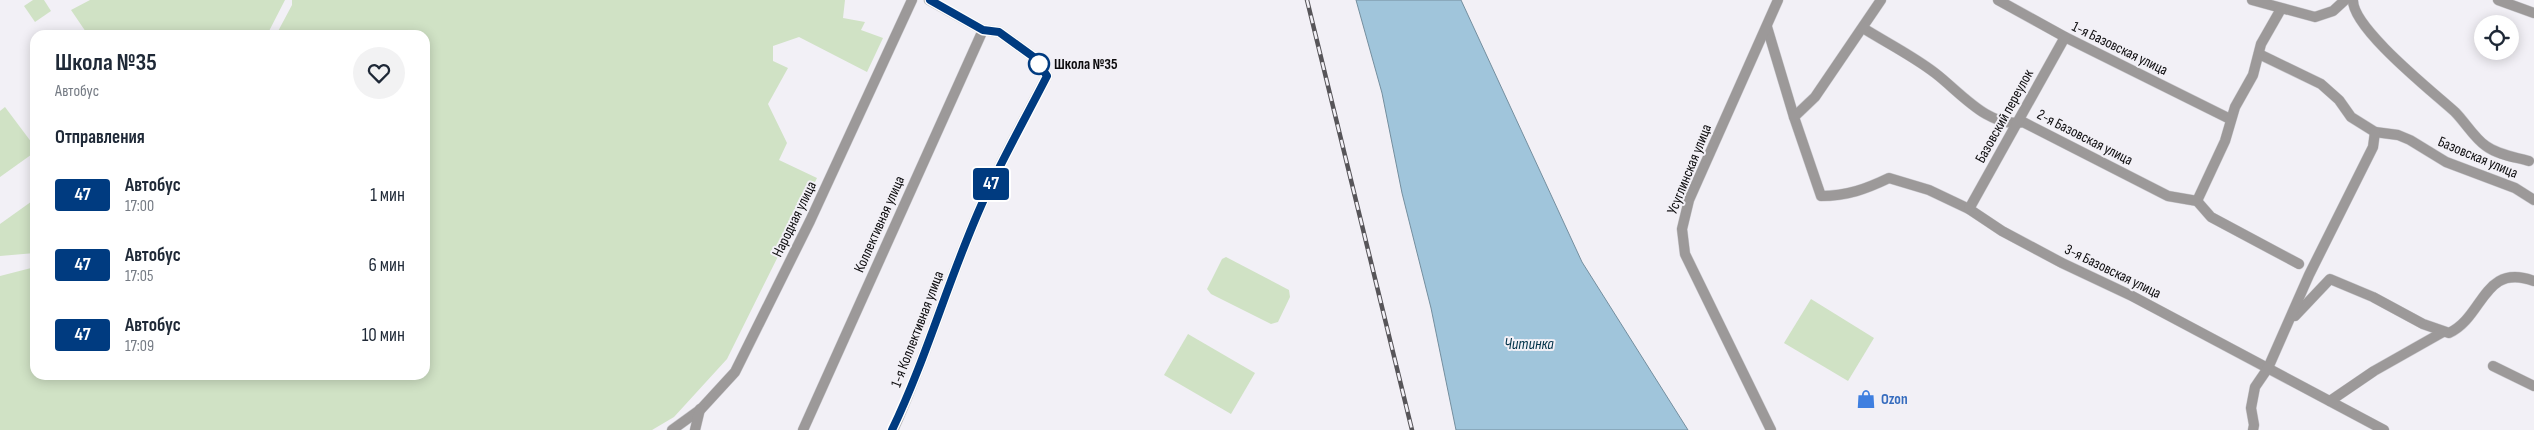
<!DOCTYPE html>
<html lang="ru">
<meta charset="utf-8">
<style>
body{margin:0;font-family:"Sofia Sans Condensed",sans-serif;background:#f2f2f3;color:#1f2937;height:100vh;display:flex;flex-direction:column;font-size:19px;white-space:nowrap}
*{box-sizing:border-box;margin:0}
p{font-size:16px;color:#747a83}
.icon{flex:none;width:28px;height:28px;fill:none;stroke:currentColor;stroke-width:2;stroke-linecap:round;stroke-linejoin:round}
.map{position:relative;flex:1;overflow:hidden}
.details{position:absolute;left:30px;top:30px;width:400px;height:350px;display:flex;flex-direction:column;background:#fff;border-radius:15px;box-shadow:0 2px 12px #0003}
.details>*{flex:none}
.badge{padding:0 10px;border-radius:4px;font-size:18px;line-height:32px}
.tools{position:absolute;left:2474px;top:15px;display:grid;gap:10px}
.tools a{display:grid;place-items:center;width:45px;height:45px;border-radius:50%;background:#fff;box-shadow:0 2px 12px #0003;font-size:25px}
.map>.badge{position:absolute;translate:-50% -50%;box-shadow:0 0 0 2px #fff}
h2{padding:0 25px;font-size:19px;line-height:45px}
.round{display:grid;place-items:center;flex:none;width:52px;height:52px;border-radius:26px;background:#f2f2f3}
.overview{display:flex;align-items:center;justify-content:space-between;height:85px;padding:0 25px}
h1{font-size:24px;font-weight:700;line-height:38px}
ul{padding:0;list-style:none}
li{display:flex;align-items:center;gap:15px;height:70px;padding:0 25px}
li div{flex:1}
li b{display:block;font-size:19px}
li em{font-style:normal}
li .badge{min-width:55px;font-weight:700;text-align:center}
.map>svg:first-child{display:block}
.green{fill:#d0e2c5}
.water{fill:#a0c5db;stroke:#748e9e}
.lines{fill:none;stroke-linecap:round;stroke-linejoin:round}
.street-casing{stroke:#cdccd1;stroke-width:11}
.street{stroke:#9c9999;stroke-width:10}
.rail-casing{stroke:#575559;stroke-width:4.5}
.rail{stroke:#f2f0f6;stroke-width:2.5;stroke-dasharray:8;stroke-linecap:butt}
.line-casing{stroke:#fff;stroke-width:11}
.line{stroke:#003b80;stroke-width:8}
.stop-dot{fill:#fff;stroke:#003b80;stroke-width:2.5}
.labels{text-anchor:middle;stroke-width:4;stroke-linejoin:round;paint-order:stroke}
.street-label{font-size:15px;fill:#0d0c0e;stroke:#f2f0f6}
.stop-label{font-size:15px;font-weight:bold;fill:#0d0c0e;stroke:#f2f0f6;text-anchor:start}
.shop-label{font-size:15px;font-weight:bold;fill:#366cbe;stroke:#f2f0f6;text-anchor:start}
.water-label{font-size:16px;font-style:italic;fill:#003249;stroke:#f2f0f6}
</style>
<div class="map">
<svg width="2534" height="430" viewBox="0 0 2534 430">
<rect width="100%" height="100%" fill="#f2f0f6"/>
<g class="green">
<polygon points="33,0 44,0 51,11 35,22 24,6"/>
<polygon points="90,0 285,0 267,35 223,35 213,31 200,35 88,35 71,10"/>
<polygon points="292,0 845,0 843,18 865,22 861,30 883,38 867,72 799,37 773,46 773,61 788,68 768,104 787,143 779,160 817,178 727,359 674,417 652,430 0,430 0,276 35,267 35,375 425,375 425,35 276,35 292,5"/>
<polygon points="5,107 35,147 35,152 0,177 0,111"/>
<polygon points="35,199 35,253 0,256 0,224"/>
<polygon points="1226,257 1289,290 1290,297 1278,322 1271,324 1211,294 1207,289 1222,259"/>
<polygon points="1811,299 1874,338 1848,381 1784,343"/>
<polygon points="1188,334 1255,373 1231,414 1164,375"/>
</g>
<polygon class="water" points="1356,0 1461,0 1582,262 1688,430 1456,430 1431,308 1402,193 1382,93"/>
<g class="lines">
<g class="street-casing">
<g id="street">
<polyline points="1998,0 2065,37 2230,119"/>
<polyline points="2252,0 2315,17 2333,11 2345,0"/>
<path d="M 2353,0 C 2352,28 2433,92 2455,112 C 2465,122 2475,139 2486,146 C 2498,155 2515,157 2529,161"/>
<polyline points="2498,0 2534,13"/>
<path d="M 1767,27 L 1794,117 L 1821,196 C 1847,196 1866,189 1889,178 L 1929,190 L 1969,209 L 2002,231 L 2062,263 L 2132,296 L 2384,430"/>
<path d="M 1863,28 C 1887,43 1913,56 1935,73 C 1960,92 1989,129 2023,122 L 2168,196 L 2197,201 L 2211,217 L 2299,264"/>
<polyline points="2259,54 2321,84 2339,100 2351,117 2375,132 2398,135 2410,140 2446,162 2515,188 2534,200"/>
<polyline points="1794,117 1815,97 1881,0"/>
<polyline points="2197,201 2225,141 2235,107 2253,75 2261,44 2281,9"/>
<polyline points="1969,209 2065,37"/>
<path d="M 2295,316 L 2330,279 L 2373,297 L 2423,324 L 2449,333 C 2484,317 2483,262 2534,281"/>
<polyline points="2493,366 2534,386"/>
<polyline points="2330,401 2374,371 2443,332"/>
<polyline points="672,430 701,409 735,372 810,221 912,0"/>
<polyline points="695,430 700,409"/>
<polyline points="803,430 983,30"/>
<path d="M 893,430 C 928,354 950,273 985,197 C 1004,156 1026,116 1047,76 L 1035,58 L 999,32 L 983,30 L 929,0"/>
<polyline points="1771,430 1685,254 1682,229 1689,200 1778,0"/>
<polyline points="2253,430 2254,425 2251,408 2255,387 2268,368 2309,275 2373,147 2375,132"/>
</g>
</g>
<use href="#street" class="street"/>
<g class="rail-casing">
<polyline id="rail" points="1307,0 1412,430"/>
</g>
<use href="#rail" class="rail"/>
</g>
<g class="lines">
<g class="line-casing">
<path id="line" d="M 892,430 C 928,355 950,273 985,197 C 1004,156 1026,117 1047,76 L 1035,58 L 999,32 L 983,30 L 930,0"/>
</g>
<use href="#line" class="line"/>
</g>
<defs>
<g id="shop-bare" transform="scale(1.5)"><path d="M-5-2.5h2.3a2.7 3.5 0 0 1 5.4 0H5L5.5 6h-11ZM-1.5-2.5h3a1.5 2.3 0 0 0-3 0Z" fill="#3f7fe0" stroke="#f2f0f6" stroke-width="2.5" paint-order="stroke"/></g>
</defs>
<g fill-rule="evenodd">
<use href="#shop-bare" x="1866" y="399"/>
</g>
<circle class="stop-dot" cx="1039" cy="64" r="10"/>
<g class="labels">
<g class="street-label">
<text transform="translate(2120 48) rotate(26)" y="5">1-я Базовская улица</text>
<text transform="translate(2004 116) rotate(-61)" y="5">Базовский переулок</text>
<text transform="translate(2085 137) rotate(27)" y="5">2-я Базовская улица</text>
<text transform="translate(2478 157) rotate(23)" y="5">Базовская улица</text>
<text transform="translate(1689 169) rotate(-68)" y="5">Усуглинская улица</text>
<text transform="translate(794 219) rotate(-64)" y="5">Народная улица</text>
<text transform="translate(879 224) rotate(-66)" y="5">Коллективная улица</text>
<text transform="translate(2113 271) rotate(26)" y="5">3-я Базовская улица</text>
<text transform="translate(917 329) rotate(-69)" y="5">1-я Коллективная улица</text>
</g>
<g class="stop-label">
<text x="1054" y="69">Школа №35</text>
</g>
<g class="shop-label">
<text x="1881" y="404">Ozon</text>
</g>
<g class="water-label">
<text x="1529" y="349">Читинка</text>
</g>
</g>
</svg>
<div class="tools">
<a><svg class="icon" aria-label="locate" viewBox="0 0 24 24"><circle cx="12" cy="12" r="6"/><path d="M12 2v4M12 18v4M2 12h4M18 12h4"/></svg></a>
</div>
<b class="badge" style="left:991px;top:184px;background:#003b80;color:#fff">47</b>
<section class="details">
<div class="overview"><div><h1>Школа №35</h1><p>Автобус</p></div><a class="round"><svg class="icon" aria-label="heart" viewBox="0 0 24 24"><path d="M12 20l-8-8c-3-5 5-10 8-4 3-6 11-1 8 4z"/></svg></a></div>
<h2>Отправления</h2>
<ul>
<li><span class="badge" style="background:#003b80;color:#fff">47</span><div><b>Автобус</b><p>17:00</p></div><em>1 мин</em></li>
<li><span class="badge" style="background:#003b80;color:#fff">47</span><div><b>Автобус</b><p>17:05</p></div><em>6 мин</em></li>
<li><span class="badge" style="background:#003b80;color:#fff">47</span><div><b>Автобус</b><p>17:09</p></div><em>10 мин</em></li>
</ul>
</section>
</div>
